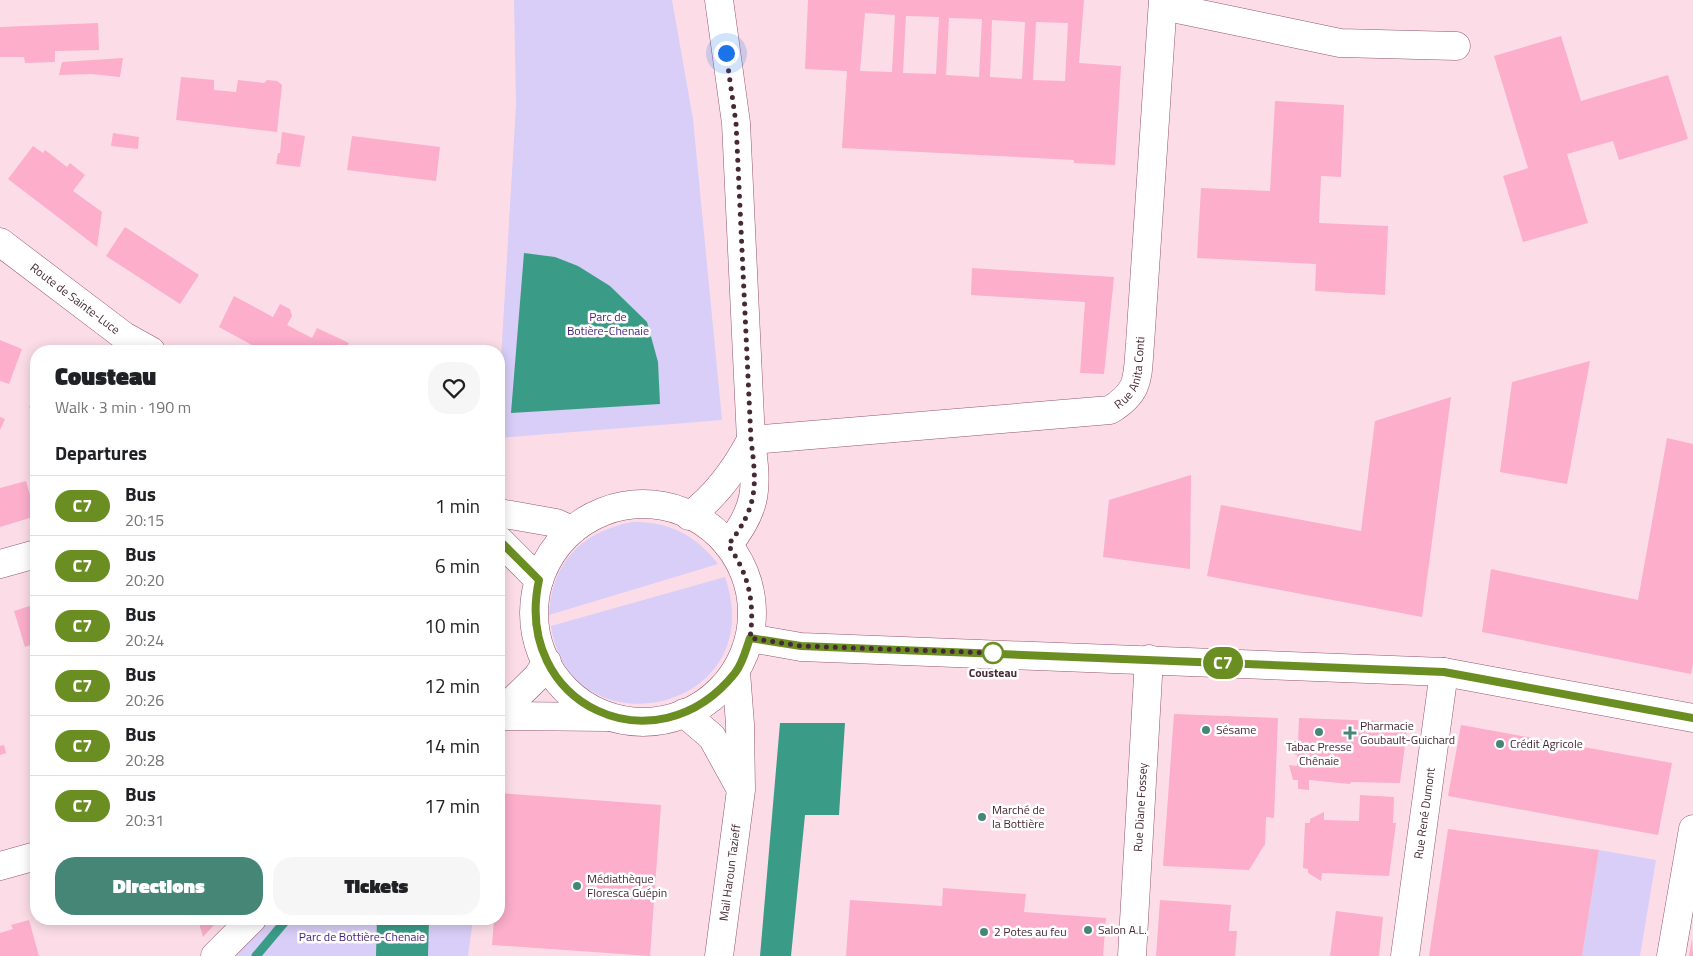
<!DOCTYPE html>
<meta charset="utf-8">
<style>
body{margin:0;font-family:"Titillium Web",sans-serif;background:#f6f6f6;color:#202124;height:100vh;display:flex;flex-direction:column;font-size:19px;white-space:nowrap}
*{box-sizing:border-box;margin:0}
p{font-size:16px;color:#757577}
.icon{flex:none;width:28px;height:28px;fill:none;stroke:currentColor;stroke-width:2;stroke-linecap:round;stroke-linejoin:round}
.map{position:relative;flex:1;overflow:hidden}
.panel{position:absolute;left:30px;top:345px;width:475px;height:580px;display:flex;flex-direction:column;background:#fff;border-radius:20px;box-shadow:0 2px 12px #0003}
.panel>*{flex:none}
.badge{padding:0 10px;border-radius:16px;font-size:18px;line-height:32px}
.you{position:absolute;width:25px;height:25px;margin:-12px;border:4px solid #fff;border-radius:50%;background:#1a73e8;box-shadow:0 0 0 8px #1a73e833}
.map>.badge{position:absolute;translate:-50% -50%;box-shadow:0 0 0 2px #fff}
h2{padding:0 25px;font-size:19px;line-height:45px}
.round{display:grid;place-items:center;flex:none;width:52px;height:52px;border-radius:20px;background:#f6f6f6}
.head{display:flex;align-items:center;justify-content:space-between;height:85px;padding:0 25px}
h1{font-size:24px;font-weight:800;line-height:38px}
.action{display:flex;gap:10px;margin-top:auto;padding:10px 25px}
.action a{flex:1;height:58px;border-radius:20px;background:#458677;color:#fff;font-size:20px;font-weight:800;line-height:58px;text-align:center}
.action a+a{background:#f6f6f6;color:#202124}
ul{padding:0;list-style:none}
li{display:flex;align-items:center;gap:15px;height:60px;padding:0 25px;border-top:1px solid #e0e0e0}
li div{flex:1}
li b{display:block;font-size:19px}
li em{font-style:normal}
li .badge{min-width:55px;font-weight:700;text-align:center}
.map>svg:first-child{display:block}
.green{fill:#d8cef7}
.water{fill:#3a9c87}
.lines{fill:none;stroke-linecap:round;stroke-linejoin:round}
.stream{stroke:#3a9c87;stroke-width:9}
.river{stroke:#3a9c87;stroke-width:52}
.building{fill:#fcaeca;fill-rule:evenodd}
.minor-casing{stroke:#95556d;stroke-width:29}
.minor{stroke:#fff;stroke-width:28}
.line-casing{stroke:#fff;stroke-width:11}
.line{stroke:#6b8e23;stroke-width:8}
.walk{stroke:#462934;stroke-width:5;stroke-dasharray:0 9}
.stop-dot{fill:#fff;stroke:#6b8e23;stroke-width:2.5}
.poi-dot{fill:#458677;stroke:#fff;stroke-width:2}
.labels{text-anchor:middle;stroke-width:5;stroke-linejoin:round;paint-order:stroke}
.street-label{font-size:12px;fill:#462934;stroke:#fff}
.park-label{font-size:12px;fill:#451d7d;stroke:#fff}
.stop-label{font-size:12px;font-weight:bold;fill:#462934;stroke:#fff}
.poi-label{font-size:12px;fill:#462934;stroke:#fff;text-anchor:start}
</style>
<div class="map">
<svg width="1693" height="956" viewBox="0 0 1693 956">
<rect width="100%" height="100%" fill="#fcdde7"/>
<g class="green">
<polygon points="514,0 672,0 693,119 722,420 499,438 499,393 516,104"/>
<path d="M 632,522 C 668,521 696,535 718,564 L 549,615 C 551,562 582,532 632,522 Z"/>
<path d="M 725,577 C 772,713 569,755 551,626 Z"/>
<polygon points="1599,850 1656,860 1640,956 1582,956"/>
<polygon points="271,919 473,919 468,956 236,956"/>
</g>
<g class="water">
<polygon points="524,253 555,257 578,266 610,286 647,322 658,362 660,404 511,413"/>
<polygon points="780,723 845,723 839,815 805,815 791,956 760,956"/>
</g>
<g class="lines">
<g class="stream">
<polyline points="385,919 403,927"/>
<polyline points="256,956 287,919"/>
</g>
<polyline class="river" points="402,956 403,919"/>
</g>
<g class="building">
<path d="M 808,0 L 1084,0 L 1079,63 L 1121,66 L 1115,165 L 1074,163 L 1074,160 L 842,148 L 847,71 L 805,69 ZM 865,13 L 895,15 L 892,72 L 860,71 ZM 906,16 L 939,17 L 936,74 L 903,73 ZM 949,18 L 982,19 L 979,77 L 946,75 ZM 992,20 L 1025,22 L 1022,79 L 990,77 ZM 1036,22 L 1068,23 L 1065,81 L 1033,80 Z"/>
<polygon points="98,23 99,50 55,51 55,62 25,63 24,57 0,57 0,27"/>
<polygon points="1561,36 1581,101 1668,75 1688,139 1619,160 1613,141 1567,154 1588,223 1523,242 1503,176 1528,168 1494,56"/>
<polygon points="123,58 120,77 92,74 59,75 62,62"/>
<polygon points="181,77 214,80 214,90 236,92 238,80 264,83 267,80 277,81 282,85 277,132 176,120"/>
<polygon points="1275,101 1344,105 1341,177 1321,176 1319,223 1388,226 1385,295 1315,291 1316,264 1197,258 1201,188 1270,191"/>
<polygon points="282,132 305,136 300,167 276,164 278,153 280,153"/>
<polygon points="113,133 139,137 138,149 111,146"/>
<polygon points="352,136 440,147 436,181 347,170"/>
<polygon points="33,146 43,153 45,150 67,167 70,163 85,175 73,191 102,212 97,247 8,179"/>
<polygon points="125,227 199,275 180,304 106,256"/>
<polygon points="972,268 1114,277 1104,374 1080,373 1085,302 971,295"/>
<polygon points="234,296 273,317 280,304 290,309 292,316 287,325 312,338 317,328 349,343 345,351 263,351 219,327"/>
<polygon points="0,340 22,349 9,384 0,381"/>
<polygon points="1590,361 1567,484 1500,472 1512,382"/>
<polygon points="36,388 36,411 29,408"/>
<polygon points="1451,397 1422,617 1207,576 1221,505 1361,531 1375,421"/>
<polygon points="0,417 5,419 0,430"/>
<polygon points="1667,438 1693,444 1693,664 1691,674 1482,632 1491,569 1638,600"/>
<polygon points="1191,475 1190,569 1103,557 1109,500"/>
<polygon points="26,481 36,516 0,527 0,488"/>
<polygon points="36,604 36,643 25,647 14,611"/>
<polygon points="1174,714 1278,718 1274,818 1266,817 1265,844 1249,870 1163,866"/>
<polygon points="1299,718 1408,722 1400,783 1351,782 1350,784 1309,780 1309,790 1298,789 1298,780 1293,780 1289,765 1297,766 1297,755 1294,754 1290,741 1298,741"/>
<polygon points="1461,725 1672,763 1658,835 1448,796"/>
<polygon points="4,745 6,753 0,755 0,746"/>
<polygon points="499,793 661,805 650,956 492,945 494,919 499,919 501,825 499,825"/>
<polygon points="1360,795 1394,797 1393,823 1396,823 1389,876 1322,873 1321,881 1308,873 1308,869 1303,868 1305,823 1310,823 1310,819 1324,812 1324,820 1359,821"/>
<polygon points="1448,829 1599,850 1582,956 1429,956"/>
<polygon points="943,888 1026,894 1024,912 1106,918 1103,956 846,956 850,900 942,906"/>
<polygon points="1160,900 1231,905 1229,931 1237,931 1235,956 1156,956"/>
<polygon points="1336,911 1383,917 1379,956 1330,956"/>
<polygon points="29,920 39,956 0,956 0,933 13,929 11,925"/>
<polygon points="208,920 214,925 203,937 199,923"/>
<polygon points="1692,939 1693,956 1689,956"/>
</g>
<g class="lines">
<g class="minor-casing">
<g id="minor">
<path d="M 719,0 L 736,123 L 751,440 C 757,486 759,507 728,545"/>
<polyline points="1163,6 1340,43 1456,46"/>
<path id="s1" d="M 0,242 L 124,336 L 151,351"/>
<path id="s2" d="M 751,440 L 1110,410 C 1141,391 1137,377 1140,344 L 1163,0"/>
<circle cx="643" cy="613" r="109"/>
<polyline points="499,513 556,523 571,530"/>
<path d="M 689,516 C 715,497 736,468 751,440"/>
<polyline points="499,540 539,580"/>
<polyline points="0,564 36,554"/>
<polyline points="750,638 801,647 1444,672 1693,718"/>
<polyline points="684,713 712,737 739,786"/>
<polyline points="499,714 537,677 547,662"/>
<polyline points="499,716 607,717"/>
<polyline points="0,866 36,856"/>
<polyline points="215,956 252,919"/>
<path id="s3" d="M 719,956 L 741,790 L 740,724 L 736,672"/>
<path id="s4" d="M 1132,956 L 1149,659"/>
<path id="s5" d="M 1405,956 L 1444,672"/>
<polyline points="1671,956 1693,829"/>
</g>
</g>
<use href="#minor" class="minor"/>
</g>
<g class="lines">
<g class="line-casing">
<path id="line" d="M 499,540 L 539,580 C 512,705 656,772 735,673 C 743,663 746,649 750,638 L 801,646 L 1444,672 L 1693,718"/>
</g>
<use href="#line" class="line"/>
<path class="walk" d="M 726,53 L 736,123 L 751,440 C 757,486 758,507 728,545 C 749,574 755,603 750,638 L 801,646 L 993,653"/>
</g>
<circle class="stop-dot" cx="993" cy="653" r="10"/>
<g class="poi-dot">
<circle cx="1206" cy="730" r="5"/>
<circle cx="1319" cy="732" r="5"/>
<path d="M1347.5 725.5h5v5h5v5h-5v5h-5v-5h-5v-5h5z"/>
<circle cx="1500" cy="744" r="5"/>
<circle cx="982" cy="817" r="5"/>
<circle cx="577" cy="886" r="5"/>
<circle cx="1088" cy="930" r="5"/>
<circle cx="984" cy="932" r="5"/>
</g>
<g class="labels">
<g class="street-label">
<text dy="4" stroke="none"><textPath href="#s1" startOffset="94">Route de Sainte-Luce</textPath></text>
<text dy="4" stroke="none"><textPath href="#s2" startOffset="406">Rue Anita Conti</textPath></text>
<text dy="4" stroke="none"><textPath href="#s4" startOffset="149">Rue Diane Fossey</textPath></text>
<text dy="4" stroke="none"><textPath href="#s5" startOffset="144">Rue René Dumont</textPath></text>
<text dy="4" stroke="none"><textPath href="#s3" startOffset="84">Mail Haroun Tazieff</textPath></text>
</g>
<g class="park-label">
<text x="608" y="321">Parc de<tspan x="608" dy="14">Botière-Chenaie</tspan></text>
<text x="362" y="941">Parc de Bottière-Chenaie</text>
</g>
<g class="stop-label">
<text x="993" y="677">Cousteau</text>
</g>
<g class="poi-label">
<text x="1360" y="730">Pharmacie<tspan x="1360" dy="14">Goubault-Guichard</tspan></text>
<text x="1216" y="734">Sésame</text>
<text x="1510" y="748">Crédit Agricole</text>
<text x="1319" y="751" text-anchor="middle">Tabac Presse<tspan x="1319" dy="14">Chênaie</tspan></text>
<text x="992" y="814">Marché de<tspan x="992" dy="14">la Bottière</tspan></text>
<text x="587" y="883">Médiathèque<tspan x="587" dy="14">Floresca Guépin</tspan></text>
<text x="1098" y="934">Salon A.L.</text>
<text x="994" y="936">2 Potes au feu</text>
</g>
</g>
</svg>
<div class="you" style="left:726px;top:53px"></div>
<b class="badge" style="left:1223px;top:663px;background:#6b8e23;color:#fff">C7</b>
<section class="panel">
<div class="head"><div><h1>Cousteau</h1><p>Walk · 3 min · 190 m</p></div><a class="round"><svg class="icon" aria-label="heart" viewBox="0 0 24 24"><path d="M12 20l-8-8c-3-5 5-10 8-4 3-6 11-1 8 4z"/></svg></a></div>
<h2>Departures</h2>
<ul>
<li><span class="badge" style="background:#6b8e23;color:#fff">C7</span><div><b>Bus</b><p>20:15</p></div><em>1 min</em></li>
<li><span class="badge" style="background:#6b8e23;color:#fff">C7</span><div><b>Bus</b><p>20:20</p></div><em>6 min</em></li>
<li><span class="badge" style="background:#6b8e23;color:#fff">C7</span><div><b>Bus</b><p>20:24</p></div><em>10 min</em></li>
<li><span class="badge" style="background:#6b8e23;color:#fff">C7</span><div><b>Bus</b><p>20:26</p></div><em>12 min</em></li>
<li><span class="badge" style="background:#6b8e23;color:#fff">C7</span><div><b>Bus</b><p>20:28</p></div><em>14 min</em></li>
<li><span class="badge" style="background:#6b8e23;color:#fff">C7</span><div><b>Bus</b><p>20:31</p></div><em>17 min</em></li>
</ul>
<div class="action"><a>Directions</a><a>Tickets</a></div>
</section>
</div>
